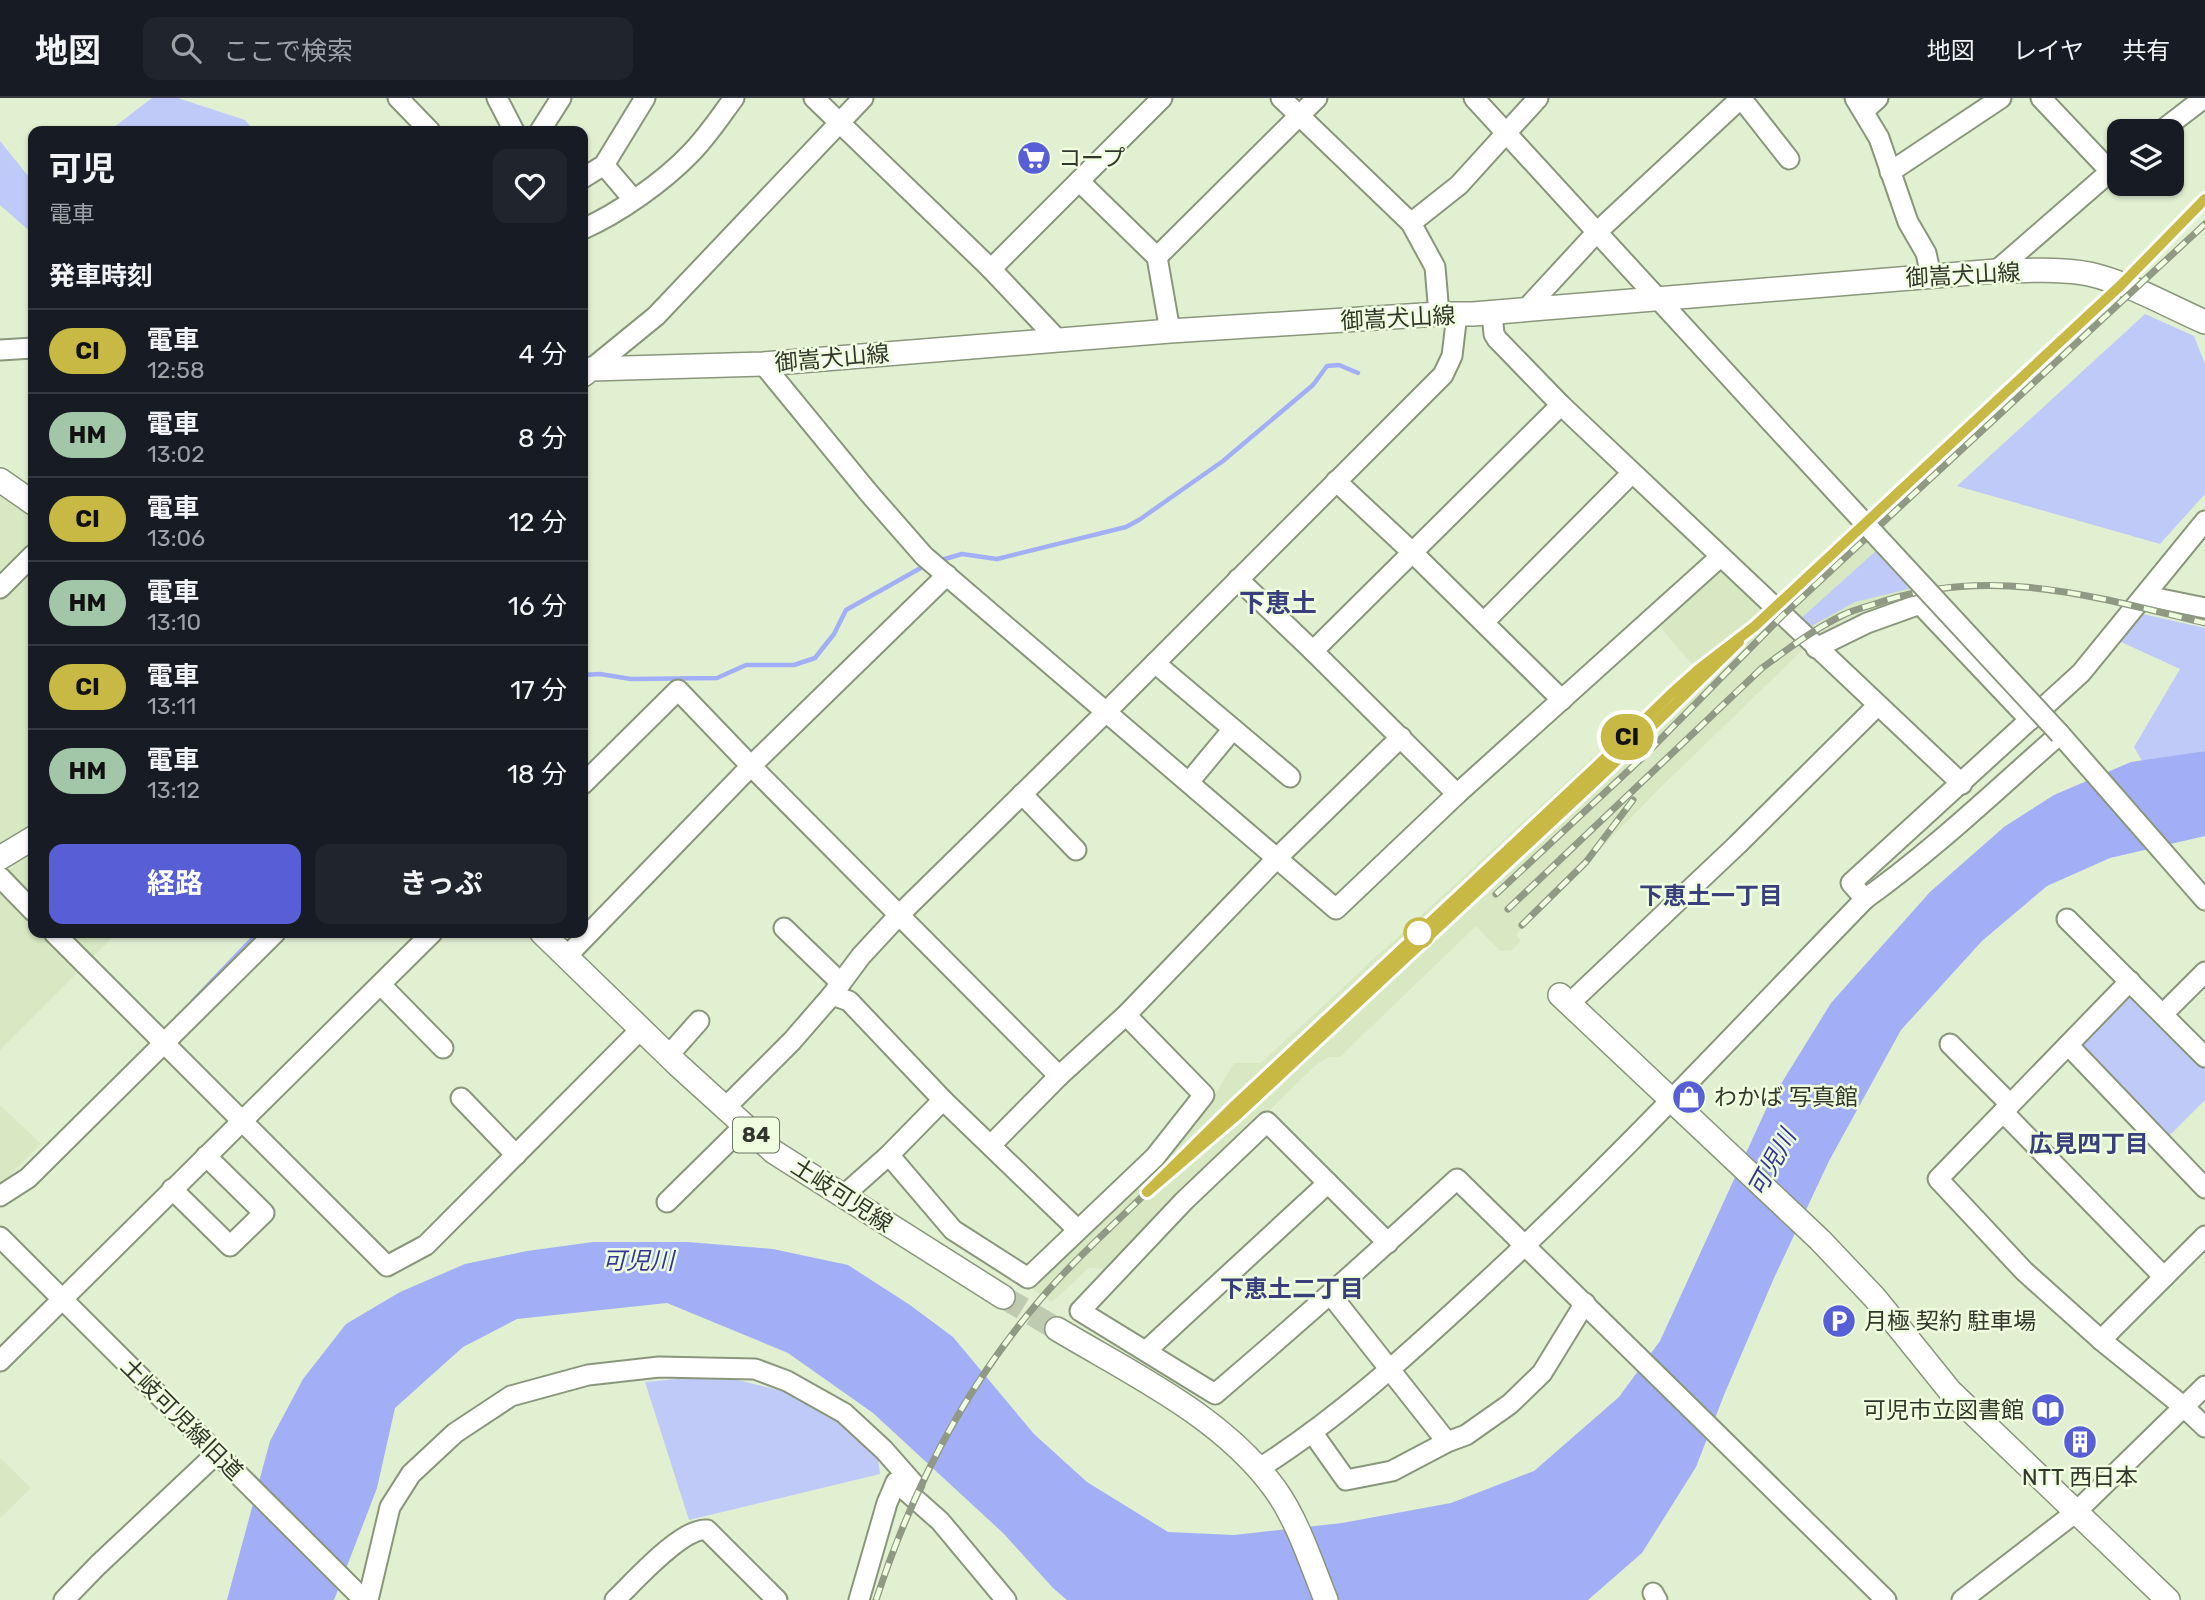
<!DOCTYPE html>
<html lang="ja">
<meta charset="utf-8">
<style>
body{margin:0;font-family:Rubik,"Noto Sans JP",sans-serif;background:#20242c;color:#f1f3f6;height:100vh;display:flex;flex-direction:column;font-size:26px;white-space:nowrap}
*{box-sizing:border-box;margin:0}
p{font-size:23px;color:#9ea1a6}
.icon{flex:none;width:38px;height:38px;fill:none;stroke:currentColor;stroke-width:2;stroke-linecap:round;stroke-linejoin:round}
.map{position:relative;flex:1;overflow:hidden}
.details{position:absolute;left:28px;top:28px;width:560px;height:812px;display:flex;flex-direction:column;background:#171b24;border-radius:14px;box-shadow:0 2px 5px #0004}
.details>*{flex:none}
.badge{padding:0 14px;border-radius:23px;font-size:24px;line-height:46px}
.buttons{position:absolute;left:2107px;top:21px;display:grid;gap:14px}
.buttons a{display:grid;place-items:center;width:77px;height:77px;border-radius:14px;background:#171b24;box-shadow:0 2px 5px #0004;font-size:35px}
.map>.badge{position:absolute;translate:-50% -50%;box-shadow:0 0 0 4px #fff}
h2{padding:0 21px;font-size:26px;line-height:63px}
.round{display:grid;place-items:center;flex:none;width:74px;height:74px;border-radius:14px;background:#20242c}
.overview{display:flex;align-items:center;justify-content:space-between;height:119px;padding:0 21px}
h1{font-size:33px;font-weight:700;line-height:52px}
.action{display:flex;gap:14px;margin-top:auto;padding:14px 21px}
.action a{flex:1;height:80px;border-radius:14px;background:#585fd6;color:#fff;font-size:28px;font-weight:700;line-height:80px;text-align:center}
.action a+a{background:#20242c;color:#f1f3f6}
ul{padding:0;list-style:none}
li{display:flex;align-items:center;gap:21px;height:84px;padding:0 21px;border-top:2px solid #363941}
li div{flex:1}
li b{display:block;font-size:26px}
li em{font-style:normal}
li .badge{min-width:77px;font-weight:700;text-align:center}
header{display:flex;align-items:center;gap:42px;box-sizing:border-box;height:98px;padding:0 35px;background:#171b24;border-bottom:2px solid #363941}
header strong{font-size:33px}
nav{display:flex;gap:38px;margin-inline-start:auto;font-size:24px}
.search{width:490px;height:63px;background:#20242c;display:flex;align-items:center;gap:18px;box-sizing:border-box;padding:0 24px;border-radius:14px;color:#9ea1a6;font-size:26px}
.map>svg:first-child{display:block}
.built{fill:#d7e8c3}
.green{fill:#c0caf8}
.water{fill:#a2aff6}
.lines{fill:none;stroke-linecap:round;stroke-linejoin:round}
.stream{stroke:#a2aff6;stroke-width:4.5}
.major-tunnel{stroke:#bfcbb1;stroke-width:23;stroke-dasharray:23 11;stroke-linecap:butt}
.minor-casing{stroke:#89967b;stroke-width:23}
.major-casing{stroke:#89967b;stroke-width:26}
.minor{stroke:#fff;stroke-width:19}
.major{stroke:#fff;stroke-width:23}
.rail-casing{stroke:#8f9984;stroke-width:7}
.rail{stroke:#effedf;stroke-width:4.5;stroke-dasharray:13;stroke-linecap:butt}
.minor-bridge-casing{stroke:#89967b;stroke-width:23;stroke-linecap:butt}
.minor-bridge{stroke:#fff;stroke-width:19}
.line-casing{stroke:#fff;stroke-width:16}
.line{stroke:#c7b944;stroke-width:10}
.stop-dot{fill:#fff;stroke:#c7b944;stroke-width:3.5}
.labels{text-anchor:middle;stroke-width:5;stroke-linejoin:round;paint-order:stroke}
.shield{fill:#effedf;stroke:#6b7361;stroke-width:2}
.shield-label{font-size:21px;font-weight:bold;fill:#32372b}
.poi-label{font-size:23px;fill:#32372b;stroke:#effedf;text-anchor:start}
.street-label{font-size:23px;fill:#32372b;stroke:#effedf}
.neighbourhood-label{font-size:24px;font-weight:bold;fill:#393f7b;stroke:#effedf}
.water-label{font-size:24px;font-style:italic;fill:#333497;stroke:#effedf}
.quarter-label{font-size:26px;font-weight:bold;fill:#393f7b;stroke:#effedf}
</style>
<header>
<strong>地図</strong>
<div class="search"><svg class="icon" aria-label="search" viewBox="0 0 24 24"><circle cx="10" cy="10" r="6"/><path d="M15 15l6 6"/></svg>ここで検索</div>
<nav><a>地図</a><a>レイヤ</a><a>共有</a></nav>
</header>
<div class="map">
<svg width="2205" height="1502" viewBox="0 0 2205 1502">
<rect width="100%" height="100%" fill="#e2f0d2"/>
<g class="built">
<polygon points="0,382 33,405 33,835 117,835 0,952"/>
<polygon points="1853,428 1924,501 1849,520 1816,539 1662,688 1516,837 1521,843 1512,852 1500,853 1476,828 1340,959 1330,959 1317,966 1107,1171 1089,1170 1052,1204 1031,1190 1151,1077 1218,992 1234,965 1261,965 1693,567 1658,527 1721,468 1763,510"/>
<polygon points="0,1007 41,1046 0,1087"/>
<polygon points="0,1360 31,1390 0,1420"/>
</g>
<g class="green">
<polygon points="152,0 178,0 245,22 254,33 109,33"/>
<polygon points="0,43 33,84 33,136 0,107"/>
<polygon points="2145,216 2194,238 2205,266 2205,396 2160,446 1957,388"/>
<polygon points="1877,452 1912,490 1855,504 1806,531 1798,523"/>
<polygon points="2143,516 2205,530 2205,653 2142,663 2134,649 2180,571 2119,543"/>
<polygon points="2129,892 2205,967 2205,1002 2165,1042 2074,947"/>
<polygon points="717,1277 791,1295 842,1321 877,1353 880,1376 689,1422 645,1284"/>
</g>
<polygon class="water" points="2205,653 2205,738 2110,760 2047,788 1982,843 1901,932 1829,1063 1774,1180 1724,1297 1696,1369 1642,1455 1588,1502 1067,1502 1053,1490 1003,1435 873,1315 788,1255 667,1205 517,1221 463,1249 395,1310 377,1390 334,1502 227,1502 270,1343 303,1281 346,1226 400,1194 465,1166 527,1153 593,1144 688,1144 773,1151 848,1167 910,1207 953,1239 1034,1336 1087,1384 1168,1434 1234,1437 1342,1425 1451,1405 1534,1373 1619,1299 1660,1243 1768,1007 1831,905 1930,794 2004,729 2054,697 2131,664"/>
<g class="lines">
<g class="stream">
<polyline points="938,463 962,456 997,461 1126,429 1139,422 1223,363 1313,287 1327,268 1339,267 1358,275"/>
<polyline points="583,577 600,576 631,581 717,580 746,567 794,567 815,560 834,536 846,512 926,467"/>
<polyline points="193,903 258,835"/>
</g>
<polyline class="major-tunnel" points="1003,1199 1057,1231"/>
<g class="minor-casing">
<g id="minor">
<polyline points="398,0 430,33"/>
<polyline points="497,0 514,33"/>
<polyline points="814,0 991,171 1058,242"/>
<polyline points="1281,0 1411,125 1435,169 1439,216"/>
<polyline points="1474,0 1771,324"/>
<polyline points="1741,0 1789,61"/>
<polyline points="1855,0 1879,40 1908,124 1926,155 1931,178"/>
<polyline points="2041,0 2110,73"/>
<polyline points="1864,13 1878,0"/>
<polyline points="540,33 561,0"/>
<polyline points="2161,33 2204,0"/>
<polyline points="604,67 633,101"/>
<polyline points="1890,74 2001,0"/>
<polyline points="583,80 604,67 645,0"/>
<polyline points="1079,83 1157,159"/>
<polyline points="1411,125 1459,87 1538,0"/>
<path d="M 583,131 C 619,115 663,84 690,56 C 707,39 720,19 734,0"/>
<polyline points="991,171 1162,0"/>
<polyline points="1996,173 2119,66"/>
<polyline points="1525,212 1597,134 1741,0"/>
<polyline points="1492,215 1494,236 1497,241 1561,307 1962,686"/>
<polyline points="1170,233 1157,159 1317,0"/>
<polyline points="0,252 33,250"/>
<polyline points="763,266 868,394 924,458 1336,811 1457,696 1720,459"/>
<polyline points="584,271 591,271 656,218 863,0"/>
<polyline points="1336,383 1412,454 1562,602"/>
<polyline points="1238,481 1313,553 1457,696"/>
<polyline points="0,490 33,457"/>
<polyline points="2146,498 2205,510"/>
<polyline points="1484,524 1632,375"/>
<polyline points="1816,550 1867,525 1920,506 2030,622"/>
<polyline points="1313,553 1561,307"/>
<polyline points="1155,565 1290,679"/>
<polyline points="1189,684 1233,631"/>
<polyline points="583,686 678,592 751,668 1059,978"/>
<polyline points="1022,696 1076,752"/>
<polyline points="0,779 33,813"/>
<polyline points="1865,801 1851,785 2081,575 2205,423"/>
<polyline points="2067,821 2205,959"/>
<polyline points="784,830 841,885"/>
<polyline points="54,835 387,1168 426,1147 641,931"/>
<polyline points="567,858 751,668 947,477"/>
<polyline points="2130,883 1938,1081 2024,1173 2101,1242 2184,1309 2205,1329"/>
<polyline points="381,887 443,950"/>
<polyline points="832,897 849,903 943,1002 1077,1131"/>
<polyline points="1570,905 1737,747 1877,608"/>
<polyline points="2163,916 2205,874"/>
<polyline points="1950,946 2010,1006"/>
<polyline points="2068,947 2205,1090"/>
<polyline points="668,958 699,923"/>
<polyline points="461,1000 516,1057"/>
<polyline points="725,1010 792,943 832,897 861,858 899,817 1107,613 1443,277 1452,258 1457,216"/>
<polyline points="2003,1014 2164,1179"/>
<polyline points="991,1047 1059,978 1126,917 1277,760 1401,639"/>
<polyline points="889,1057 953,1132 1028,1180 1155,1059 1204,997 1126,917"/>
<polyline points="172,1091 230,1148 264,1115 206,1058"/>
<polyline points="844,1097 889,1057 943,1002"/>
<polyline points="0,1098 28,1080 275,835"/>
<polyline points="667,1104 745,1027"/>
<polyline points="0,1139 364,1502"/>
<path d="M 1388,1145 L 1267,1024 L 1184,1103 L 1080,1213 L 1215,1296 C 1297,1226 1378,1154 1457,1081 L 1886,1502"/>
<polyline points="1331,1197 1447,1344"/>
<polyline points="2101,1242 2205,1138"/>
<polyline points="1147,1252 1328,1085"/>
<polyline points="0,1263 432,835"/>
<polyline points="1312,1334 1346,1382 1392,1373 1447,1344 1466,1337 1510,1306 1542,1275 1585,1205"/>
<path d="M 1258,1371 C 1336,1322 1405,1259 1472,1197 C 1609,1071 1736,934 1865,801 C 1935,751 1996,692 2060,636 L 2205,802"/>
<polyline points="1653,1495 1657,1502"/>
<polyline points="64,1502 98,1467 216,1356"/>
<polyline points="368,1502 390,1409 411,1376 455,1335 511,1298 588,1277 659,1269 755,1271 787,1283 844,1315 884,1352 914,1386"/>
<path d="M 615,1502 C 633,1485 682,1429 707,1432 L 777,1502"/>
<polyline points="859,1502 887,1405 896,1384 940,1423 1006,1502"/>
<polyline points="1962,1502 2076,1414 2205,1288"/>
</g>
</g>
<g class="major-casing">
<g id="major">
<path d="M 583,277 L 591,271 L 763,266 L 1170,233 L 1439,216 L 1473,216 L 1996,173 C 2026,173 2059,170 2089,176 C 2129,185 2168,208 2205,224"/>
<polyline points="0,382 33,405"/>
<polyline points="0,760 33,740"/>
<polyline points="542,835 678,967 774,1054 1003,1199"/>
<polyline points="1560,897 1820,1142 1875,1200 1950,1293 2168,1502"/>
<path d="M 1057,1231 C 1132,1276 1222,1318 1275,1391 C 1298,1423 1311,1465 1326,1502"/>
</g>
</g>
<use href="#minor" class="minor"/>
<use href="#major" class="major"/>
<g class="rail-casing">
<g id="rail">
<polyline points="1496,796 1642,660 1782,518 2205,126"/>
<path d="M 1508,811 L 1762,570 C 1788,551 1814,531 1843,517 C 1855,511 1870,508 1884,503 C 1994,468 2096,499 2205,525"/>
<polyline points="1522,827 1586,764 1633,702"/>
<polyline points="1148,1094 1236,1018 1604,675 1774,510 2121,187 2205,101"/>
<path d="M 876,1502 C 911,1395 961,1296 1034,1209 C 1070,1165 1113,1128 1153,1088"/>
</g>
</g>
<use href="#rail" class="rail"/>
<g class="minor-bridge-casing">
<polyline id="minor-bridge" points="1771,324 2060,636"/>
</g>
<use href="#minor-bridge" class="minor-bridge"/>
</g>
<g class="lines">
<g class="line-casing">
<polyline id="line" points="1739,544 1604,675 1236,1018 1147,1094 1232,1010 1597,668 1671,596 1699,571 1755,528 2121,187 2205,101"/>
</g>
<use href="#line" class="line"/>
</g>
<defs>
<g id="supermarket-disc" transform="scale(1.75)"><circle r="9.5" fill="#585fd6" stroke="#effedf"/><path d="M-6-5.5h2.5l.6 2H6L4.5 2H-2.5L-4.4-4H-6ZM-1.5 3.2a1.3 1.3 0 1 0 .1 0ZM3 3.2a1.3 1.3 0 1 0 .1 0Z" fill="#fff"/></g>
<g id="shop-disc" transform="scale(1.75)"><circle r="9.5" fill="#585fd6" stroke="#effedf"/><path d="M-5-2.5h2.3a2.7 3.5 0 0 1 5.4 0H5L5.5 6h-11ZM-1.5-2.5h3a1.5 2.3 0 0 0-3 0Z" fill="#fff"/></g>
<g id="parking-disc" transform="scale(1.75)"><circle r="9.5" fill="#585fd6" stroke="#effedf"/><path d="M-3.5-5.5H1a3.5 3.5 0 0 1 0 7H-1V5.5H-3.5ZM-1-3.4V-.6H.8a1.4 1.4 0 0 0 0-2.8Z" fill="#fff"/></g>
<g id="library-disc" transform="scale(1.75)"><circle r="9.5" fill="#585fd6" stroke="#effedf"/><path d="M-6-4Q-3-5.5-.7-3.5V5Q-3 3-6 4ZM6-4Q3-5.5 .7-3.5V5Q3 3 6 4Z" fill="#fff"/></g>
<g id="building-disc" transform="scale(1.75)"><circle r="9.5" fill="#585fd6" stroke="#effedf"/><path d="M-4-6H4V6H1V3H-1V6H-4ZM-2.5-4.3h1.7v1.8h-1.7ZM.8-4.3h1.7v1.8H.8ZM-2.5-1h1.7V.8h-1.7ZM.8-1h1.7V.8H.8Z" fill="#fff"/></g>
</defs>
<g fill-rule="evenodd">
<use href="#supermarket-disc" x="1034" y="60"/>
<use href="#shop-disc" x="1689" y="999"/>
<use href="#parking-disc" x="1839" y="1223"/>
<use href="#library-disc" x="2048" y="1312"/>
<use href="#building-disc" x="2080" y="1344"/>
</g>
<circle class="stop-dot" cx="1419" cy="835" r="14"/>
<g class="labels">
<rect class="shield" x="733" y="1019.5" width="46" height="35" rx="5"/>
<g class="shield-label">
<text x="756" y="1044">84</text>
</g>
<g class="poi-label">
<text x="1058" y="68">コープ</text>
<text x="1714" y="1007">わかば 写真館</text>
<text x="1864" y="1231">月極 契約 駐車場</text>
<text x="2024" y="1320" text-anchor="end">可児市立図書館</text>
<text x="2080" y="1387" text-anchor="middle">NTT 西日本</text>
</g>
<g class="street-label">
<text transform="translate(1963 177) rotate(-3)" y="8">御嵩犬山線</text>
<text transform="translate(1398 220) rotate(-3)" y="8">御嵩犬山線</text>
<text transform="translate(832 260) rotate(-5)" y="8">御嵩犬山線</text>
<text transform="translate(842 1097) rotate(33)" y="8">土岐可児線</text>
<text transform="translate(182 1321) rotate(45)" y="8">土岐可児線旧道</text>
</g>
<g class="neighbourhood-label">
<text x="1711" y="806">下恵土一丁目</text>
<text x="2089" y="1054">広見四丁目</text>
<text x="1292" y="1199">下恵土二丁目</text>
</g>
<g class="water-label">
<text transform="translate(1772 1065) rotate(-61)" y="8">可児川</text>
<text x="638" y="1171">可児川</text>
</g>
<g class="quarter-label">
<text x="1278" y="514">下恵土</text>
</g>
</g>
</svg>
<div class="buttons">
<a><svg class="icon" aria-label="layers" viewBox="0 0 24 24"><path d="M12 4l9 5-9 5-9-5zM3 14l9 5 9-5"/></svg></a>
</div>
<b class="badge" style="left:1627px;top:639px;background:#c7b944;color:#111">CI</b>
<section class="details">
<div class="overview"><div><h1>可児</h1><p>電車</p></div><a class="round"><svg class="icon" aria-label="heart" viewBox="0 0 24 24"><path d="M12 20l-8-8c-3-5 5-10 8-4 3-6 11-1 8 4z"/></svg></a></div>
<h2>発車時刻</h2>
<ul>
<li><span class="badge" style="background:#c7b944;color:#111">CI</span><div><b>電車</b><p>12:58</p></div><em>4 分</em></li>
<li><span class="badge" style="background:#a2c7a8;color:#111">HM</span><div><b>電車</b><p>13:02</p></div><em>8 分</em></li>
<li><span class="badge" style="background:#c7b944;color:#111">CI</span><div><b>電車</b><p>13:06</p></div><em>12 分</em></li>
<li><span class="badge" style="background:#a2c7a8;color:#111">HM</span><div><b>電車</b><p>13:10</p></div><em>16 分</em></li>
<li><span class="badge" style="background:#c7b944;color:#111">CI</span><div><b>電車</b><p>13:11</p></div><em>17 分</em></li>
<li><span class="badge" style="background:#a2c7a8;color:#111">HM</span><div><b>電車</b><p>13:12</p></div><em>18 分</em></li>
</ul>
<div class="action"><a>経路</a><a>きっぷ</a></div>
</section>
</div>
